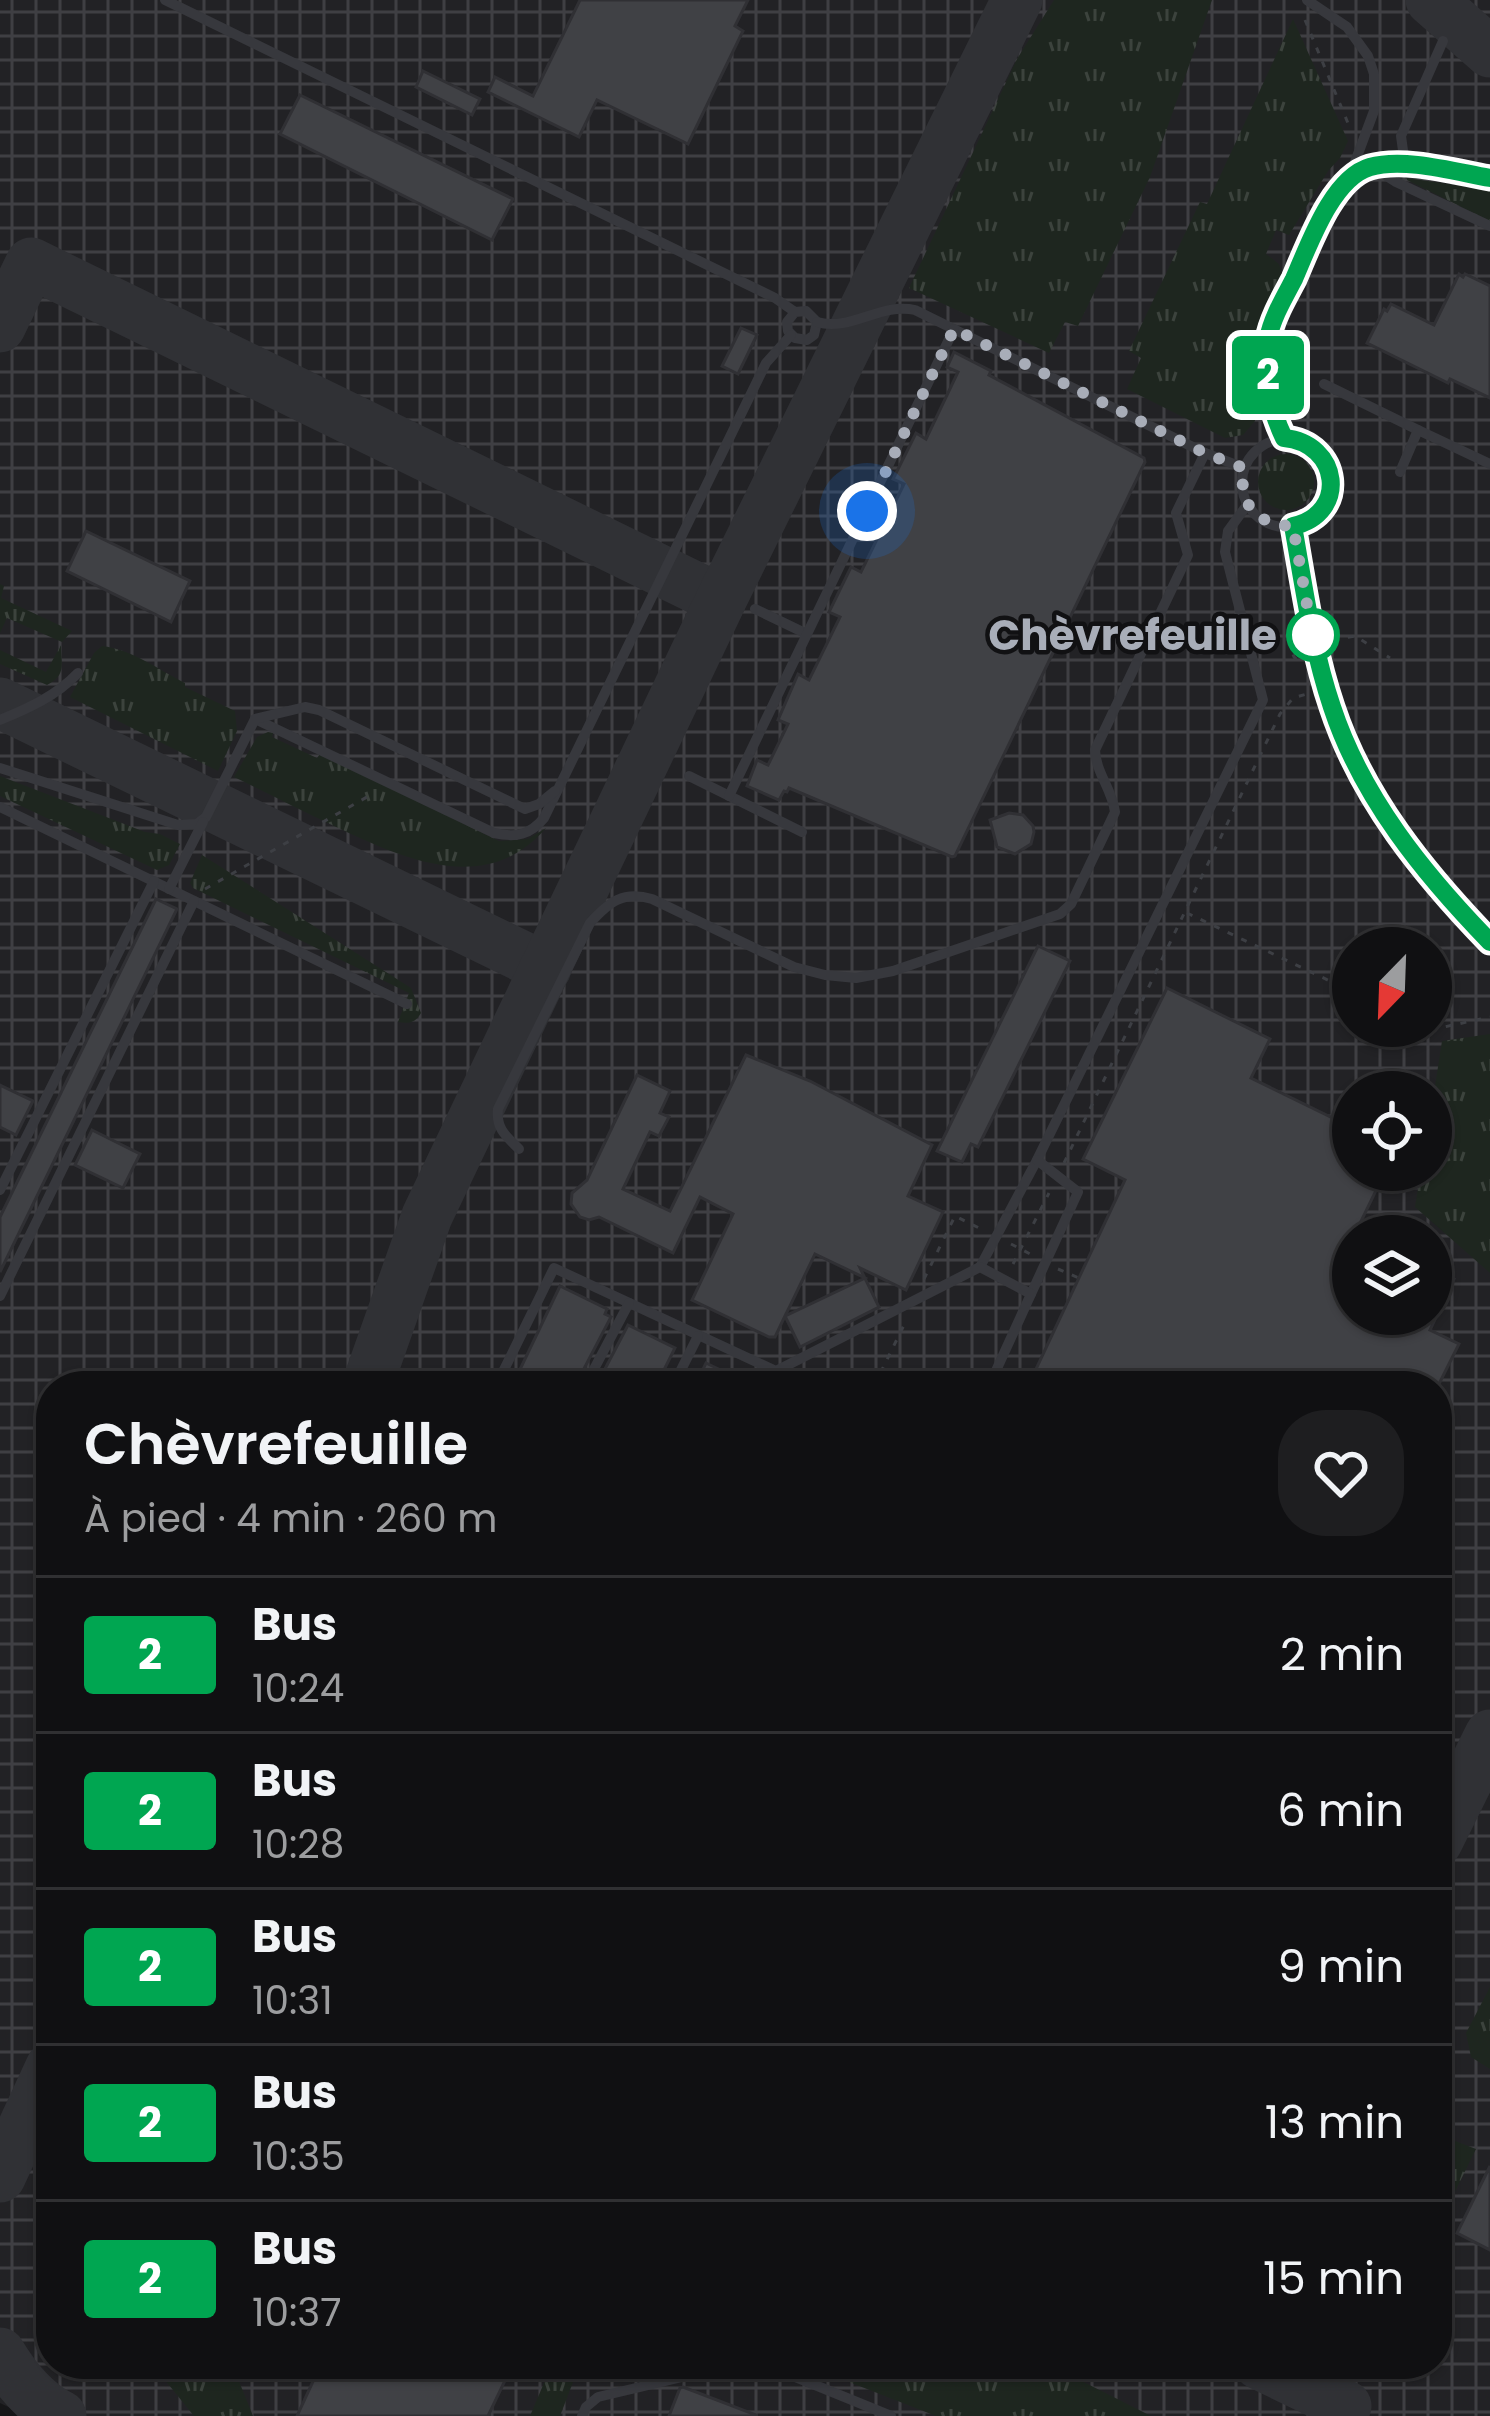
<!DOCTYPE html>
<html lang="fr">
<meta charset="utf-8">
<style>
body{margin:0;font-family:Poppins,sans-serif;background:#1e1e20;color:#f1f3f6;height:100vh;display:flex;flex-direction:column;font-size:45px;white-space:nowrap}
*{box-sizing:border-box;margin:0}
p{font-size:39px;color:#9c9d9f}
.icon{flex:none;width:66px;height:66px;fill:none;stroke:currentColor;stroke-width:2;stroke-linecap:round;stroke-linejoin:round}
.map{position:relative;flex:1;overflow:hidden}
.panel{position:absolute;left:36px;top:1371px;width:1416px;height:1008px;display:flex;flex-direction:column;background:#101012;border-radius:48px;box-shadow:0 3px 9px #0004,0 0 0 3px #303032}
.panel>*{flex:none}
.badge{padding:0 24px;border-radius:9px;font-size:42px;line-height:78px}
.needle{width:78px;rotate:203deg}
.controls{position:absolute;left:1332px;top:927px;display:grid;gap:24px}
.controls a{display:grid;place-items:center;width:120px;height:120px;border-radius:50%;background:#101012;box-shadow:0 3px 9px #0004,0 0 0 3px #303032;font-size:60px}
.you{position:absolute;width:60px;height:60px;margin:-30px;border:9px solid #fff;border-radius:50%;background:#1a73e8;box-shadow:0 0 0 18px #1a73e833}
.map>.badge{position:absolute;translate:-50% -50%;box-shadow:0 0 0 6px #fff}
.round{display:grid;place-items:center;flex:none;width:126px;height:126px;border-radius:48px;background:#1e1e20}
.head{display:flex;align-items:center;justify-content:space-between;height:204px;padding:0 48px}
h1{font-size:57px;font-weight:600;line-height:90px}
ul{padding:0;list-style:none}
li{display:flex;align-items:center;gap:36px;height:156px;padding:0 48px;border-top:3px solid #303032}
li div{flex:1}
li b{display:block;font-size:45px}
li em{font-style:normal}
li .badge{min-width:132px;font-weight:700;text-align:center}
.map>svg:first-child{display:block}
.industrial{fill:url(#industrial-grid);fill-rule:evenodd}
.grass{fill:url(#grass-tufts)}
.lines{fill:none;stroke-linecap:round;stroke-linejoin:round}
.taxiway{stroke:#303135;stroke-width:51}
.building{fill:#404145;stroke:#303034;stroke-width:3;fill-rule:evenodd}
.path{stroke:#3d3f44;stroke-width:3;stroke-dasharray:6 9;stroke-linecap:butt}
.service{stroke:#37383d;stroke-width:10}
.line-casing{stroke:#fff;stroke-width:27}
.line{stroke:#00a651;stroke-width:18}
.walk{stroke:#a8adb8;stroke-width:12;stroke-dasharray:0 21.6}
.stop-dot{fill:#fff;stroke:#00a651;stroke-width:6}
.labels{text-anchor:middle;stroke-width:9;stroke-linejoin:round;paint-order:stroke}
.stop-label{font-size:42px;font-weight:bold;fill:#a8adb8;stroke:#111113;text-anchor:end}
</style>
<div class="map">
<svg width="1490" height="2416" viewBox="0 0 1490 2416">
<defs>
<pattern id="industrial-grid" width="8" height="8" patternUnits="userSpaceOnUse" patternTransform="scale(3)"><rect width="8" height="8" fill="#222225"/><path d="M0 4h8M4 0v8" fill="none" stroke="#3f3f43"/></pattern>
<pattern id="grass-tufts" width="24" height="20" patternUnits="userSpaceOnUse" patternTransform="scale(3)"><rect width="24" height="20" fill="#1e261f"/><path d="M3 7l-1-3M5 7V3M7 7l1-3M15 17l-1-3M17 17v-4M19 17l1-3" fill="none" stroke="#3c433d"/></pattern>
</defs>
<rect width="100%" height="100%" fill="#161618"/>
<path class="industrial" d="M 0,0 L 1490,0 L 1490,2416 L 28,2416 L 0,2403 ZM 1353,948 L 1431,948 L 1431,1026 L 1353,1026 ZM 1353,1092 L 1431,1092 L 1431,1170 L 1353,1170 ZM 1353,1236 L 1431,1236 L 1431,1314 L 1353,1314 ZM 51,1386 L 1437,1386 L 1437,2364 L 51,2364 Z"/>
<g class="grass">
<polygon points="1054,0 1212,0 1150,177 1078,326 1065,322 1049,353 909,288 1017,59"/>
<polygon points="1293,19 1348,141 1340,158 1328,171 1289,235 1276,230 1266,254 1279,264 1282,274 1251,357 1255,421 1243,435 1225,438 1127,389 1141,358 1129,351 1200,202 1207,204"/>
<polygon points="1407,178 1490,190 1490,221 1407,180"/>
<circle cx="1286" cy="482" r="28"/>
<polygon points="0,584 4,586 1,598 72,631 62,642 7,618 0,633"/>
<path d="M 61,645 C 61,665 67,674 47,685 L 0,664 L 0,650 L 46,672 Z"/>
<path d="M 102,646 C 131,649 159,670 185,683 L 185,687 L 235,711 L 237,731 L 218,771 L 70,697 L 94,653 Z"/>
<path d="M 268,732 L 273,733 L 272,737 L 317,758 L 320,754 L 499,841 L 528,839 L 546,828 C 486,898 402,858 334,826 C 300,810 267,793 234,777 L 257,737 Z"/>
<polygon points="0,776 145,832 160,834 180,844 169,865 157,870 0,796"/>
<path d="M 202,855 L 411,988 L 421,1013 C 415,1023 409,1024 398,1022 L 409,993 L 193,888 L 190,883 Z"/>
<polygon points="1490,1034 1490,1273 1415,1207 1421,1170 1431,1170 1431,1112 1442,1041"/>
<polygon points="1490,1987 1490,2069 1471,2057 1466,2033"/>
<polygon points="1437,2134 1476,2149 1437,2228"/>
<polygon points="152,2364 232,2364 253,2416 194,2416"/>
<polygon points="552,2364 580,2364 560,2416 530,2416"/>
<polygon points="803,2364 1048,2364 1151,2416 936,2416"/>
</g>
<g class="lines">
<g class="taxiway">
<polyline points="1431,0 1490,52"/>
<polyline points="0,327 31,263 721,600"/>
<polyline points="0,703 546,968"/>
<polyline points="367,1386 427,1216 721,600 1017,0"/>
<polyline points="1437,1842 1490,1735"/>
<polyline points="0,2177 51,2067"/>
<path d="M 0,2353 C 15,2378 34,2402 61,2416"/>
<polyline points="1259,2364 1346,2406"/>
</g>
</g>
<g class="building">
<polygon points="580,0 748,0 735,26 743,31 688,144 597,100 579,137 488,92 495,77 533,96"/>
<polygon points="423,71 480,99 472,115 416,87"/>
<polygon points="300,95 513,199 492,240 280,134"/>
<polygon points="1459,274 1463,277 1465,274 1490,286 1490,398 1450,379 1448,383 1367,343 1384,309 1387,311 1391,304 1434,325"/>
<polygon points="741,328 757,335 738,374 722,366"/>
<polygon points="954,352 991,371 989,375 1144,458 1145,462 955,856 952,857 789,788 787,792 784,791 779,800 747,786 757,760 768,765 788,724 778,720 798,674 809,680 840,617 829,612 851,567 861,572 904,484 893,479 916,433 926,439 958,372 947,367"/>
<polygon points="86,531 190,581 171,622 67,571"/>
<polygon points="1009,813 1023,815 1033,826 1034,832 1031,844 1015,854 997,847 990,820"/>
<polygon points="156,899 177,909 0,1272 0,1217"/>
<polygon points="1038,946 1070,961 978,1147 971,1144 962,1162 937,1151"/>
<polygon points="1167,988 1270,1039 1251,1078 1353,1128 1353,1170 1386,1170 1332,1281 1353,1292 1353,1314 1431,1314 1431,1268 1454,1279 1430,1330 1459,1344 1438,1386 1028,1386 1125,1180 1083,1159"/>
<path d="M 746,1055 L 810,1081 L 932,1145 L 908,1196 L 943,1212 L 906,1290 L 860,1268 L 879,1307 L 800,1347 L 785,1316 L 775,1337 L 769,1337 L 692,1300 L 733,1214 L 700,1197 L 673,1253 L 599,1217 L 589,1220 L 580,1217 L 571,1204 L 572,1193 L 587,1180 L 637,1075 L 670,1091 L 660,1113 L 669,1117 L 659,1136 L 650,1132 L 623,1189 L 670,1211 ZM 815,1254 L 865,1278 L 785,1316 L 790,1306 Z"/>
<polygon points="0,1085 33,1101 16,1135 0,1127"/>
<polygon points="92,1130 140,1154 123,1188 75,1165"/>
<polygon points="560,1286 607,1309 605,1314 611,1317 575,1386 512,1386"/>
<polygon points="628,1325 675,1348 656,1386 596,1386"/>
<polygon points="706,1363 754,1386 695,1386"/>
<polygon points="1490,2166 1490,2250 1457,2233"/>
<polygon points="321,2364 513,2364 488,2416 297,2416"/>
<polygon points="683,2387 756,2415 756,2416 669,2416 680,2388"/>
</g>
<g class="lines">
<g class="path">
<polyline points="1305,20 1350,128"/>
<polyline points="1333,640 1355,636 1390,658"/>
<polyline points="1300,647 1291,649 1294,657 1301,663"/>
<polyline points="205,889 374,793"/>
<polyline points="1187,913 1353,992"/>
<polyline points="1431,1025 1444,1027 1490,1017"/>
<polyline points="1064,1163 1280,714 1293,698 1310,693"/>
<polyline points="1011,1244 1034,1256"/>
<polyline points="1013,1264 1049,1193"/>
<polyline points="1058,1269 1079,1278"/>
<polyline points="924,1279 955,1216 981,1229"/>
<polyline points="874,1386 905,1323"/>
</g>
<g class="service">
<polyline points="165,0 775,298 795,312 806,311 817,322 814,335 807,340 795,338 788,331 787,322 795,312"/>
<polyline points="1307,0 1347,27 1368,56 1374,74 1374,111 1349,178"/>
<polyline points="1405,165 1401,136 1443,41"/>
<polyline points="1371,166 1396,182 1490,226"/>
<path d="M 817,322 C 850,332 881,302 915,310 L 1205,453 L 1244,468"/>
<polyline points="1324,384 1418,430"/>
<path d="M 1284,438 C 1270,409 1262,371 1268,339 C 1274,308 1326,203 1347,182 C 1353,176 1363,169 1370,167 C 1404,157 1456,172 1490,178"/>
<circle cx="1286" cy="483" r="44"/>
<polyline points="1400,472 1418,430 1490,464"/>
<path d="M 1293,527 C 1304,587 1312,649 1332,707 C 1362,797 1424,875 1490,942"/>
<polyline points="755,609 807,634"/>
<path d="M 255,719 L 494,833 C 516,838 530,835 544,818 L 766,363 L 791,335"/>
<path d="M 0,720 C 29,708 56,696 78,673"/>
<polyline points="0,768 178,825 197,824 206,817 255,719 305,707 319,710 525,809 539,804 555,791"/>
<polyline points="689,776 802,832"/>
<polyline points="729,796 954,329"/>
<polyline points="0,807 407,1004"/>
<polyline points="169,889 203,822"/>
<path d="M 519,1149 C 506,1136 496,1129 498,1109 L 590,923 C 610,901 623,891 652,899 L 794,967 L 825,975 L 856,978 L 893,971 L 1060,914 L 1071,904 L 1115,812 C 1112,789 1096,773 1095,750 L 1188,555 L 1176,513 L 1205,453"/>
<polyline points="0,1190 154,881"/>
<polyline points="980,1267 1037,1160 1263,700 1225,552 1228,531 1247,505"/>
<polyline points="1031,1294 1078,1192 1037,1160"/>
<polyline points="0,1296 194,901"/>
<polyline points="496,1386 554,1268 776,1371 980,1267 1031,1294 989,1386"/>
<polyline points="585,1386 629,1303"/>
<polyline points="673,1386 698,1336"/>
<polyline points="755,2364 766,2365 891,2416"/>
<polyline points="582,2416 586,2407 598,2397 737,2364"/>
</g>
</g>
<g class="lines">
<g class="line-casing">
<path id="line" d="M 1490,178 C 1456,172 1404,157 1370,167 C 1332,178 1309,245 1294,279 C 1284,298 1272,318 1268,339 C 1262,371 1270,409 1284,438 C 1340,443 1349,514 1293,526 C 1304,587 1312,648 1332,707 C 1362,798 1424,874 1490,942"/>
</g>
<use href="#line" class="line"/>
<path class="walk" d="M 867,511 L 954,329 L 1205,453 L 1244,468 C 1237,504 1258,526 1293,526 L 1314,644 L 1313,635"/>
</g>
<circle class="stop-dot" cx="1313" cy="635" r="24"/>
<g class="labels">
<g class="stop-label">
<text x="1277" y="650">Chèvrefeuille</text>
</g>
</g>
</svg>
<div class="controls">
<a><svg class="needle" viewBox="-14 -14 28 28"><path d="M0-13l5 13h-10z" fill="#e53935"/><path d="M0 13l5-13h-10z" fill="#9c9d9f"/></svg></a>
<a><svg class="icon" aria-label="locate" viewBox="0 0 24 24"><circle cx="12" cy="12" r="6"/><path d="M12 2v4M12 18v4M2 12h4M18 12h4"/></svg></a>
<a><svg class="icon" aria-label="layers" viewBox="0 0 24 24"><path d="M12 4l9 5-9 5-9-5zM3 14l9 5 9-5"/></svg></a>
</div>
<div class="you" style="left:867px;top:511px"></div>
<b class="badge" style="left:1268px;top:375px;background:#00a651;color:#fff">2</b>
<section class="panel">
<div class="head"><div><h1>Chèvrefeuille</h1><p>À pied · 4 min · 260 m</p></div><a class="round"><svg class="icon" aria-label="heart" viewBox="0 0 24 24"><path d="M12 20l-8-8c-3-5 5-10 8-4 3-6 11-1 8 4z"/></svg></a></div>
<ul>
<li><span class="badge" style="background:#00a651;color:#fff">2</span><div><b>Bus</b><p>10:24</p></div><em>2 min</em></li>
<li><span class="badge" style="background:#00a651;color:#fff">2</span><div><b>Bus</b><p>10:28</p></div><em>6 min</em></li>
<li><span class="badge" style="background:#00a651;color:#fff">2</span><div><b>Bus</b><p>10:31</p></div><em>9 min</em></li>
<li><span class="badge" style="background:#00a651;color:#fff">2</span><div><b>Bus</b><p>10:35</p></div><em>13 min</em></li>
<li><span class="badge" style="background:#00a651;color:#fff">2</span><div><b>Bus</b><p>10:37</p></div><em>15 min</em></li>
</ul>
</section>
</div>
